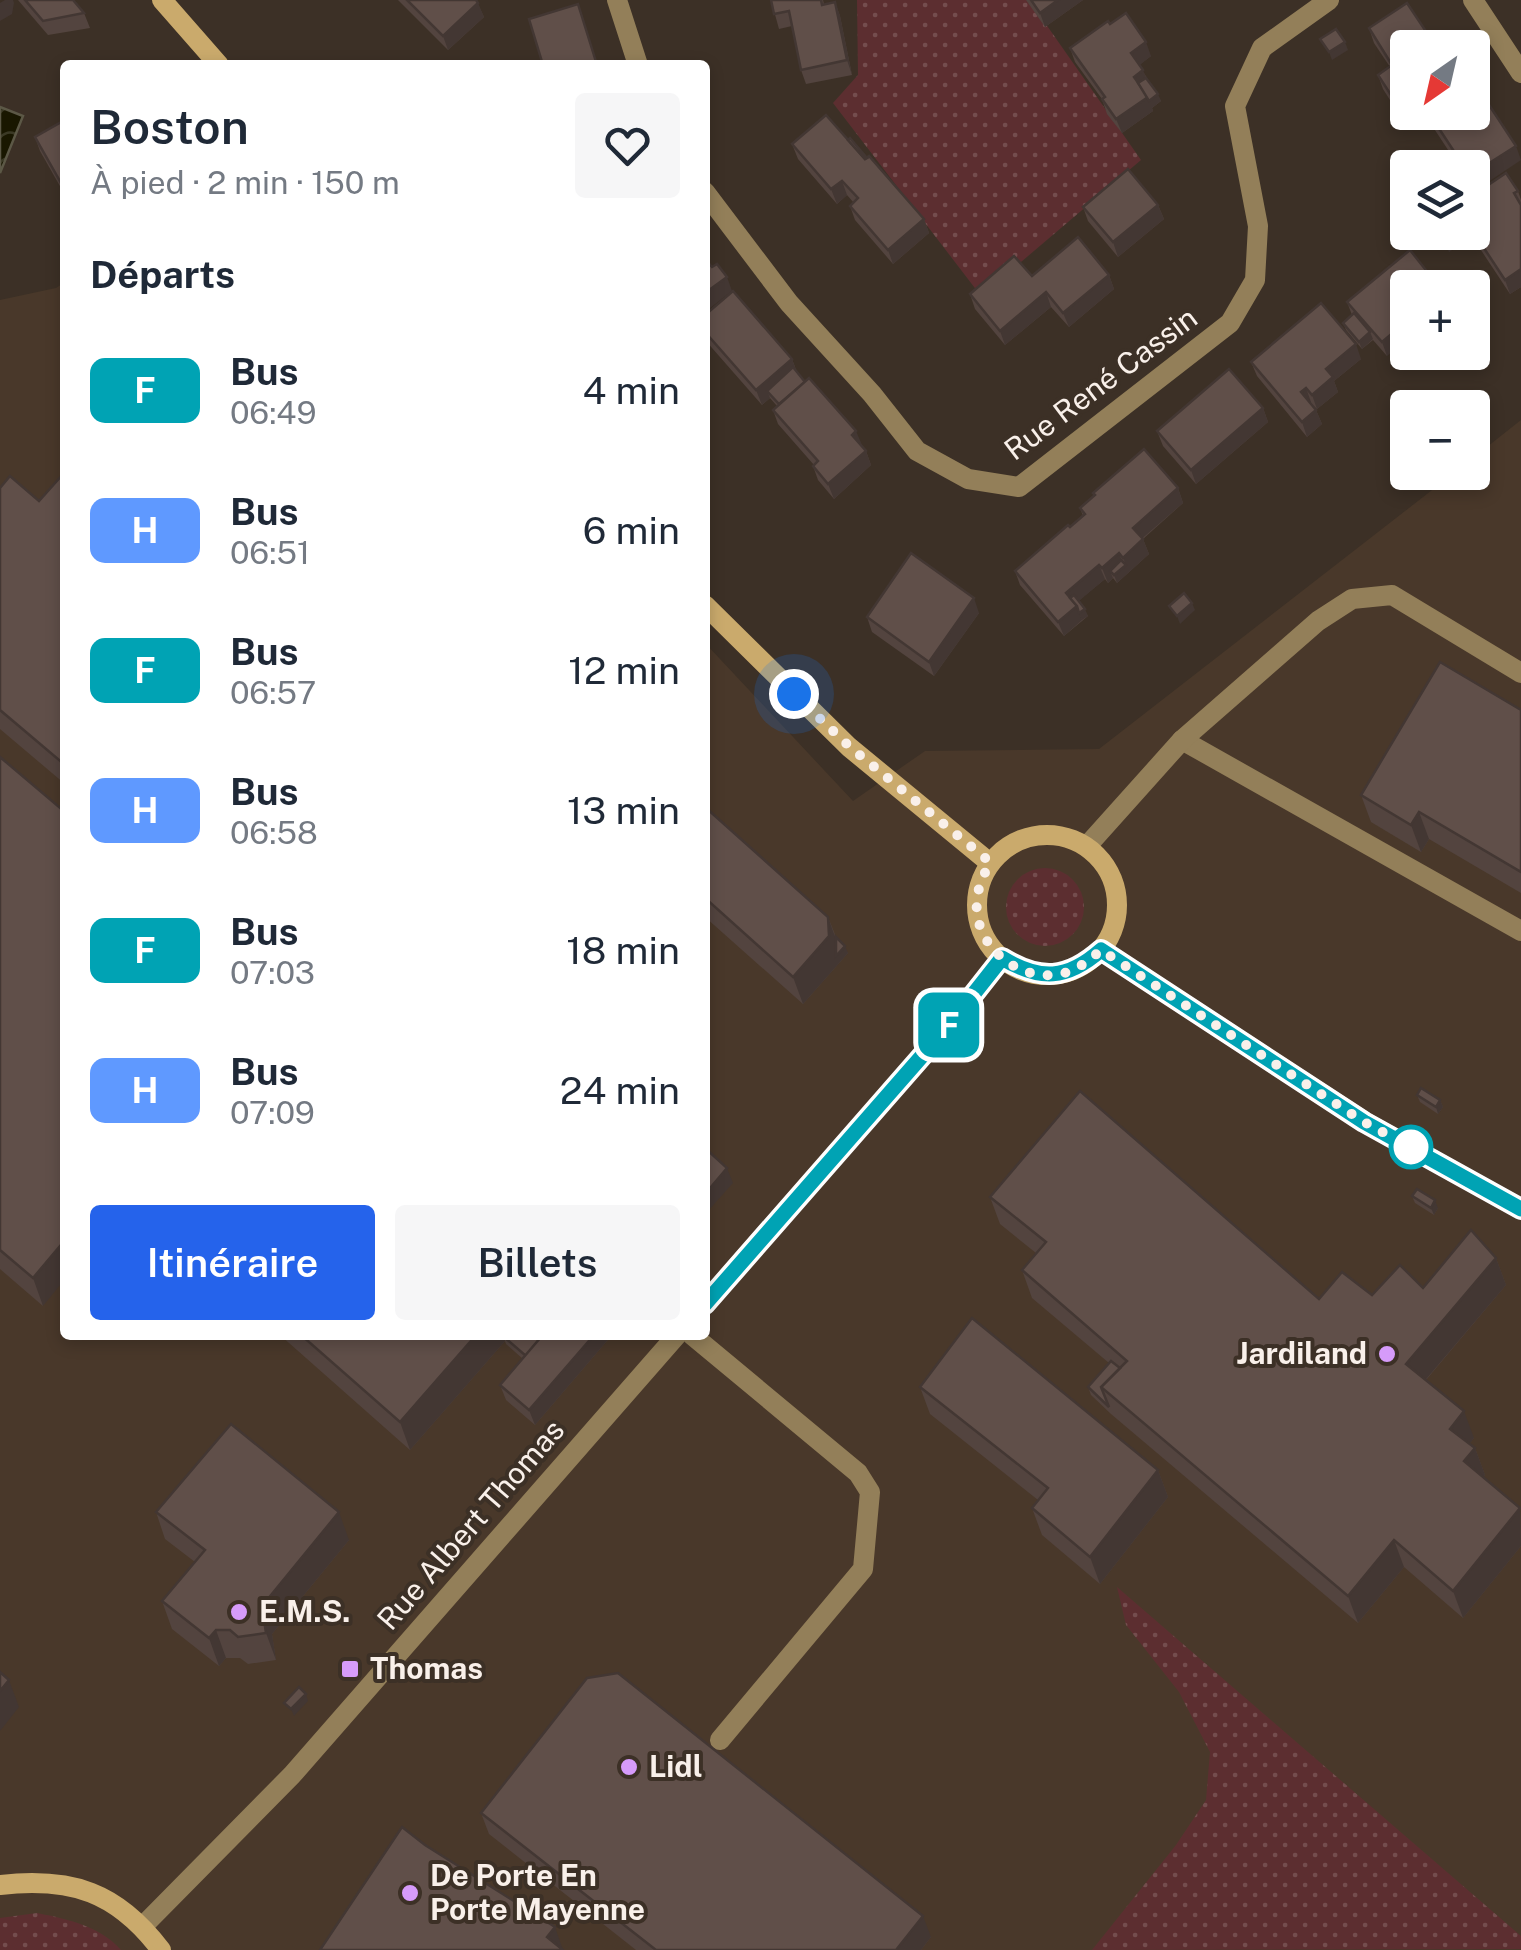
<!DOCTYPE html>
<html lang="fr">
<meta charset="utf-8">
<style>
body{margin:0;font-family:"Public Sans",sans-serif;background:#f6f6f7;color:#1f2937;height:100vh;display:flex;flex-direction:column;font-size:38px;white-space:nowrap}
*{box-sizing:border-box;margin:0}
p{font-size:32px;color:#747a83}
.icon{flex:none;width:55px;height:55px;fill:none;stroke:currentColor;stroke-width:2;stroke-linecap:round;stroke-linejoin:round}
.map{position:relative;flex:1;overflow:hidden}
.side{position:absolute;left:60px;top:60px;width:650px;height:1280px;display:flex;flex-direction:column;background:#fff;border-radius:10px;box-shadow:0 5px 15px #0003}
.side>*{flex:none}
.badge{padding:0 20px;border-radius:15px;font-size:35px;line-height:65px}
.needle{width:65px;rotate:214deg}
.buttons{position:absolute;left:1390px;top:30px;display:grid;gap:20px}
.buttons a{display:grid;place-items:center;width:100px;height:100px;border-radius:10px;background:#fff;box-shadow:0 5px 15px #0003;font-size:50px}
.you{position:absolute;width:50px;height:50px;margin:-25px;border:8px solid #fff;border-radius:50%;background:#1a73e8;box-shadow:0 0 0 15px #1a73e833}
.map>.badge{position:absolute;translate:-50% -50%;box-shadow:0 0 0 5px #fff}
h2{padding:0 30px;font-size:38px;line-height:90px}
.round{display:grid;place-items:center;flex:none;width:105px;height:105px;border-radius:10px;background:#f6f6f7}
.summary{display:flex;align-items:center;justify-content:space-between;height:170px;padding:0 30px}
h1{font-size:48px;font-weight:600;line-height:75px}
.primary-button{display:flex;gap:20px;margin-top:auto;padding:20px 30px}
.primary-button a{flex:1;height:115px;border-radius:10px;background:#2563eb;color:#fff;font-size:40px;font-weight:600;line-height:115px;text-align:center}
.primary-button a+a{background:#f6f6f7;color:#1f2937}
ul{padding:0;list-style:none}
li{display:flex;align-items:center;gap:30px;height:140px;padding:0 30px}
li div{flex:1}
li b{display:block;font-size:38px}
li em{font-style:normal}
li .badge{min-width:110px;font-weight:700;text-align:center}
.map>svg:first-child{display:block}
.built{fill:#49382a}
.grass{fill:url(#grass-dots)}
.water{fill:url(#water-waves);stroke:#5c5846;stroke-width:2.5}
.lines{fill:none;stroke-linecap:round;stroke-linejoin:round}
.service{stroke:#937f59;stroke-width:20}
.minor{stroke:#937f59;stroke-width:20}
.tertiary{stroke:#937f59;stroke-width:20}
.secondary{stroke:#caaa6c;stroke-width:20}
.wall{fill:#53443f}
.shaded-wall{fill:#433733}
.building{fill:#604f49;stroke:#433733;stroke-width:2.5}
.line-casing{stroke:#fff;stroke-width:22}
.line{stroke:#00a3b4;stroke-width:15}
.walk{stroke:#f9f0ea;stroke-width:10;stroke-dasharray:0 18}
.stop-dot{fill:#fff;stroke:#00a3b4;stroke-width:5}
.poi-dot{fill:#d69bfa;stroke:#3c3026;stroke-width:4}
.labels{text-anchor:middle;stroke-width:8;stroke-linejoin:round;paint-order:stroke}
.street-label{font-size:30px;fill:#f9f0ea;stroke:#3c3026}
.poi-label{font-size:30px;font-weight:bold;fill:#f9f0ea;stroke:#3c3026;text-anchor:start}
</style>
<div class="map">
<svg width="1521" height="1950" viewBox="0 0 1521 1950">
<defs>
<pattern id="grass-dots" width="8" height="8" patternUnits="userSpaceOnUse" patternTransform="scale(2.5)"><rect width="8" height="8" fill="#5c2e30"/><path d="M2 2h.1M6 6h.1" fill="none" stroke="#744d4e" stroke-width="1.8" stroke-linecap="round"/></pattern>
<pattern id="water-waves" width="16" height="10" patternUnits="userSpaceOnUse" patternTransform="scale(2.5)"><rect width="16" height="10" fill="#191700"/><path d="M0 5q4-4 8 0t8 0" fill="none" stroke="#3b3925"/></pattern>
</defs>
<rect width="100%" height="100%" fill="#3c3026"/>
<polygon class="built" points="65,282 65,1335 705,1335 705,643 853,801 925,751 1099,749 1454,473 1472,472 1473,458 1521,420 1521,1950 0,1950 0,300 56,288"/>
<g class="grass">
<polygon points="857,0 1029,0 1141,160 981,296 833,103 858,75"/>
<circle cx="1045" cy="907" r="39"/>
<polygon points="1117,1587 1521,1936 1521,1949 1092,1950 1176,1845 1206,1800 1210,1752 1179,1692 1126,1625"/>
<path d="M 37,1913 C 67,1919 100,1926 121,1950 L 0,1950 L 0,1918 Z"/>
</g>
<polygon class="water" points="0,107 23,116 0,173"/>
<g class="lines">
<g class="service">
<polyline points="1182,740 1521,931"/>
<polyline points="692,1335 858,1473 870,1492 863,1569 720,1740"/>
</g>
<g class="minor">
<polyline points="617,0 638,65"/>
<polyline points="1473,0 1521,73"/>
<polyline points="705,192 789,303 872,394 917,451 968,479 1019,487 1230,323 1255,280 1258,226 1235,106 1262,48 1329,0"/>
<polyline points="1087,846 1182,740 1318,621 1352,599 1392,595 1521,673"/>
</g>
<g class="tertiary">
<polyline points="705,1303 950,1024 1001,959"/>
<polyline points="143,1926 292,1775 677,1335"/>
</g>
<g class="secondary">
<polyline points="162,0 219,65"/>
<polyline points="705,605 849,747 990,863"/>
<circle cx="1047" cy="905" r="70"/>
<polyline points="1101,950 1365,1122 1521,1209"/>
<path d="M 0,1885 C 72,1877 117,1892 161,1950"/>
</g>
</g>
<g class="wall">
<polygon points="18,0 73,0 84,13 90,28 48,35"/>
<polygon points="398,0 476,0 484,17 448,50"/>
<polygon points="771,0 823,0 824,4 835,2 840,16 852,75 806,84 801,70 792,26 779,29"/>
<polygon points="1026,0 1083,0 1045,27"/>
<polygon points="1407,3 1408,112 1472,112 1476,190 1472,186 1472,168 1460,168 1427,118 1424,120 1421,117 1407,127 1383,89 1378,75 1390,67 1374,43 1369,28"/>
<polygon points="1110,24 1151,56 1139,65 1161,101 1152,108 1153,111 1122,133 1107,114 1102,99 1075,62 1070,48"/>
<polygon points="65,120 65,195 40,151 35,137"/>
<polygon points="848,140 924,219 929,233 893,264 855,220 850,206 854,203 847,195 837,204 798,159 792,144"/>
<polygon points="1518,191 1521,200 1521,287 1510,294 1473,238 1471,232 1472,232 1472,196"/>
<polygon points="1158,205 1164,219 1118,257 1088,221 1083,207"/>
<polygon points="1410,250 1387,356 1373,340 1362,349 1346,330 1343,323 1352,315 1347,302"/>
<polygon points="1109,275 1114,289 1069,327 1051,307 1005,345 975,309 970,294 1032,276"/>
<polygon points="705,315 792,359 797,372 866,451 871,465 834,499 818,480 813,466 814,465 778,424 773,410 777,406 770,398 762,405 705,340"/>
<polygon points="1361,359 1334,381 1338,392 1317,409 1310,403 1316,410 1322,424 1307,437 1257,376 1251,362"/>
<polygon points="1263,408 1268,422 1196,484 1163,446 1157,431"/>
<polygon points="65,474 65,784 0,729 0,488 39,501"/>
<polygon points="1178,488 1183,503 1143,539 1149,554 1117,583 1113,578 1108,583 1105,579 1078,601 1088,616 1064,636 1020,585 1015,571 1083,516 1080,508"/>
<polygon points="979,613 934,676 872,632 867,617"/>
<polygon points="1521,710 1521,893 1429,839 1421,852 1371,822 1361,795"/>
<polygon points="0,757 43,1306 0,1269"/>
<polygon points="705,807 828,917 836,937 848,953 803,1004 705,917"/>
<polygon points="1417,1095 1440,1100 1443,1107 1438,1114 1420,1102"/>
<polygon points="1412,1196 1438,1208 1434,1215 1415,1203"/>
<polygon points="990,1197 1319,1299 1372,1295 1423,1288 1496,1258 1506,1285 1426,1380 1474,1438 1469,1444 1475,1448 1485,1475 1483,1477 1520,1508 1521,1546 1463,1618 1404,1567 1358,1623 1111,1414 1091,1395 1088,1387 1109,1363 1032,1298 1022,1270 1036,1253 1000,1224"/>
<polygon points="280,1335 612,1335 535,1425 506,1400 500,1385 523,1359 506,1344 505,1341 410,1450"/>
<polygon points="920,1387 1158,1470 1168,1497 1100,1584 1042,1535 1032,1508 1038,1500 930,1414"/>
<polygon points="156,1512 349,1540 272,1634 276,1660 248,1664 240,1658 226,1658 219,1666 172,1629 162,1601 195,1562 165,1539"/>
<polygon points="604,1675 931,1937 921,1950 636,1950 489,1834 481,1813"/>
</g>
<g class="shaded-wall">
<polygon points="5,0 13,0 14,3 12,14 0,21 0,3"/>
<polygon points="1058,0 1083,0 1045,27 1040,13"/>
<polygon points="835,2 840,16 852,75 847,60"/>
<polygon points="478,3 484,17 448,50 443,36"/>
<polygon points="1146,42 1151,56 1136,68 1131,53"/>
<polygon points="1345,42 1348,50 1332,60 1329,52"/>
<polygon points="1143,70 1149,85 1141,91 1134,77"/>
<polygon points="1158,94 1161,101 1152,108 1153,111 1122,133 1116,119 1148,97"/>
<polygon points="1408,109 1408,112 1420,112 1421,117 1407,127 1402,112"/>
<polygon points="1516,146 1521,160 1476,190 1472,182 1472,174"/>
<polygon points="842,181 847,195 837,204 831,189"/>
<polygon points="1158,205 1164,219 1118,257 1113,242"/>
<polygon points="924,219 929,233 893,264 888,250"/>
<polygon points="1465,232 1468,240 1449,252 1446,245"/>
<polygon points="1521,269 1521,287 1510,294 1505,280"/>
<polygon points="1109,275 1114,289 1069,327 1063,313"/>
<polygon points="727,277 732,291 705,312 705,293"/>
<polygon points="1046,292 1051,307 1005,345 1000,331"/>
<polygon points="1408,320 1408,339 1387,356 1382,342"/>
<polygon points="1370,332 1373,339 1362,349 1359,342"/>
<polygon points="1356,344 1361,359 1334,381 1338,392 1317,409 1312,395 1326,369"/>
<polygon points="792,359 797,373 767,391 770,398 762,405 756,390"/>
<polygon points="1306,388 1311,402 1306,407 1301,392"/>
<polygon points="1263,408 1268,422 1196,484 1191,470"/>
<polygon points="1316,410 1322,424 1307,437 1302,422"/>
<polygon points="856,431 862,445 852,435"/>
<polygon points="866,451 871,465 834,499 828,484"/>
<polygon points="1178,488 1183,503 1138,542 1133,528"/>
<polygon points="1143,539 1149,554 1117,583 1114,575 1110,571 1113,578 1108,583 1102,568 1119,553 1124,567 1126,565 1123,558"/>
<polygon points="1099,565 1105,579 1073,606 1066,593"/>
<polygon points="974,598 979,613 934,676 929,662"/>
<polygon points="1192,603 1195,610 1180,624 1177,616"/>
<polygon points="1077,606 1082,620 1064,636 1058,622"/>
<polygon points="1085,609 1088,616 1082,620 1079,613"/>
<polygon points="1419,812 1429,839 1421,852 1411,825"/>
<polygon points="828,917 838,945 845,946 848,953 803,1004 793,977"/>
<polygon points="1440,1100 1443,1107 1438,1114 1436,1107"/>
<polygon points="727,1168 733,1183 707,1212 705,1207 705,1194"/>
<polygon points="1435,1200 1438,1208 1434,1215 1431,1208"/>
<polygon points="65,1240 65,1279 43,1306 33,1278"/>
<polygon points="1496,1258 1506,1285 1416,1391 1406,1364"/>
<polygon points="476,1335 510,1335 504,1337 505,1341 410,1450 400,1422"/>
<polygon points="594,1335 612,1335 535,1425 529,1410"/>
<polygon points="1464,1411 1474,1438 1460,1456 1450,1429"/>
<polygon points="1475,1448 1485,1475 1474,1488 1464,1461"/>
<polygon points="1158,1470 1168,1497 1100,1584 1090,1557"/>
<polygon points="1520,1508 1521,1546 1463,1618 1453,1591"/>
<polygon points="339,1512 349,1540 272,1634 276,1660 266,1633 262,1606"/>
<polygon points="1394,1540 1404,1567 1358,1623 1348,1596"/>
<polygon points="216,1630 226,1658 219,1666 209,1638"/>
<polygon points="9,1680 19,1707 0,1731 0,1691"/>
<polygon points="306,1694 308,1701 294,1716 291,1709"/>
<polygon points="923,1916 931,1937 921,1950 896,1950"/>
<polygon points="555,1927 563,1950 547,1937"/>
</g>
<g class="building">
<polygon points="25,0 73,0 84,13 43,21"/>
<polygon points="407,0 476,0 478,3 443,36"/>
<polygon points="771,0 821,0 822,5 835,2 847,60 801,70 789,11 774,14"/>
<polygon points="1031,0 1058,0 1040,13"/>
<polygon points="1407,3 1437,48 1408,48 1408,109 1402,112 1378,75 1392,65 1369,28"/>
<polygon points="578,4 597,65 543,65 529,19"/>
<polygon points="1126,13 1146,42 1131,53 1143,70 1134,77 1148,97 1116,119 1102,99 1105,97 1070,48 1108,21 1110,24"/>
<polygon points="1336,29 1345,42 1329,52 1320,39"/>
<polygon points="1146,78 1158,94 1149,101 1138,83"/>
<polygon points="1472,79 1516,146 1472,174 1472,168 1465,168 1428,112 1472,112"/>
<polygon points="826,115 865,159 869,156 924,219 888,250 850,206 858,198 842,181 831,189 792,144"/>
<polygon points="65,120 65,190 35,137"/>
<polygon points="850,138 867,158 865,159 848,140"/>
<polygon points="1128,169 1158,205 1113,242 1083,207"/>
<polygon points="1506,173 1518,191 1514,193 1521,205 1521,269 1505,280 1472,230 1472,220 1474,219 1472,216 1472,196"/>
<polygon points="1441,232 1465,232 1446,245 1439,234"/>
<polygon points="1078,237 1109,275 1063,313 1046,292 1000,331 970,294 1014,256 1032,276"/>
<polygon points="1410,250 1440,288 1408,288 1408,320 1382,342 1347,302"/>
<polygon points="705,259 712,267 717,264 727,277 705,293"/>
<polygon points="733,291 792,359 756,390 705,332 705,315"/>
<polygon points="1321,303 1356,344 1326,369 1333,377 1312,395 1306,388 1301,392 1316,410 1302,422 1251,362"/>
<polygon points="1354,313 1370,332 1359,342 1343,323"/>
<polygon points="793,367 805,382 779,404 767,391"/>
<polygon points="1229,369 1263,408 1191,470 1157,431"/>
<polygon points="809,378 856,431 852,435 866,451 828,484 813,466 818,461 773,410"/>
<polygon points="1144,449 1178,488 1133,528 1143,539 1123,558 1119,553 1102,568 1099,565 1066,593 1077,606 1058,622 1015,571 1068,525 1070,527 1085,514 1080,508 1095,495 1093,493"/>
<polygon points="64,473 65,474 65,765 0,710 0,488 10,476 39,501"/>
<polygon points="911,553 974,598 929,662 867,617"/>
<polygon points="1121,560 1126,565 1114,575 1110,571"/>
<polygon points="1184,593 1192,603 1177,616 1169,606"/>
<polygon points="1074,595 1085,609 1079,613 1077,606 1070,598"/>
<polygon points="1440,662 1521,710 1521,872 1419,812 1411,825 1361,795"/>
<polygon points="0,757 65,812 65,1240 33,1278 0,1250"/>
<polygon points="705,807 828,917 829,936 793,977 705,898"/>
<polygon points="836,937 845,946 836,956"/>
<polygon points="1421,1088 1440,1100 1436,1107 1417,1095"/>
<polygon points="1080,1091 1319,1299 1342,1272 1372,1295 1400,1265 1423,1288 1471,1230 1496,1258 1406,1364 1464,1411 1450,1429 1475,1448 1464,1461 1520,1508 1453,1591 1394,1540 1348,1596 1101,1387 1127,1361 1022,1270 1046,1242 990,1197"/>
<polygon points="705,1148 727,1168 705,1194"/>
<polygon points="1417,1189 1435,1200 1431,1208 1412,1196"/>
<polygon points="972,1318 1158,1470 1090,1557 1032,1508 1048,1488 920,1387"/>
<polygon points="301,1335 476,1335 400,1422"/>
<polygon points="505,1335 535,1335 539,1340 526,1356 504,1337"/>
<polygon points="538,1335 594,1335 529,1410 500,1385 541,1337"/>
<polygon points="1111,1361 1120,1368 1101,1387 1109,1407 1088,1387"/>
<polygon points="231,1424 339,1512 262,1606 266,1633 238,1637 230,1630 216,1630 209,1638 162,1601 205,1550 156,1512"/>
<polygon points="0,1672 9,1680 0,1691"/>
<polygon points="618,1673 923,1916 896,1950 656,1950 481,1813 587,1678"/>
<polygon points="299,1687 306,1694 291,1709 284,1703"/>
<polygon points="402,1827 425,1845 555,1927 547,1937 563,1950 320,1950"/>
</g>
<g class="lines">
<g class="line-casing">
<path id="line" d="M 705,1304 L 950,1024 L 1002,958 C 1040,981 1067,980 1101,950 L 1364,1122 L 1521,1209"/>
</g>
<use href="#line" class="line"/>
<path class="walk" d="M 794,694 L 850,747 L 990,862 C 984,875 978,886 977,900 C 972,947 1023,987 1068,972 C 1081,967 1091,959 1101,950 L 1364,1122 L 1423,1154 L 1411,1147"/>
</g>
<circle class="stop-dot" cx="1411" cy="1147" r="20"/>
<g class="poi-dot">
<circle cx="1387" cy="1354" r="10"/>
<circle cx="239" cy="1612" r="10"/>
<rect x="340" y="1659" width="20" height="20" rx="5"/>
<circle cx="629" cy="1767" r="10"/>
<circle cx="410" cy="1893" r="10"/>
</g>
<g class="labels">
<g class="street-label">
<text transform="translate(1101 384) rotate(-37)" y="10">Rue René Cassin</text>
<text transform="translate(471 1525) rotate(-49)" y="10">Rue Albert Thomas</text>
</g>
<g class="poi-label">
<text x="1367" y="1364" text-anchor="end">Jardiland</text>
<text x="259" y="1622">E.M.S.</text>
<text x="370" y="1679">Thomas</text>
<text x="649" y="1777">Lidl</text>
<text x="430" y="1886">De Porte En<tspan x="430" dy="34">Porte Mayenne</tspan></text>
</g>
</g>
</svg>
<div class="buttons">
<a><svg class="needle" viewBox="-14 -14 28 28"><path d="M0-13l5 13h-10z" fill="#e53935"/><path d="M0 13l5-13h-10z" fill="#747a83"/></svg></a>
<a><svg class="icon" aria-label="layers" viewBox="0 0 24 24"><path d="M12 4l9 5-9 5-9-5zM3 14l9 5 9-5"/></svg></a>
<a>+</a>
<a>−</a>
</div>
<div class="you" style="left:794px;top:694px"></div>
<b class="badge" style="left:949px;top:1025px;background:#00a3b4;color:#fff">F</b>
<section class="side">
<div class="summary"><div><h1>Boston</h1><p>À pied · 2 min · 150 m</p></div><a class="round"><svg class="icon" aria-label="heart" viewBox="0 0 24 24"><path d="M12 20l-8-8c-3-5 5-10 8-4 3-6 11-1 8 4z"/></svg></a></div>
<h2>Départs</h2>
<ul>
<li><span class="badge" style="background:#00a3b4;color:#fff">F</span><div><b>Bus</b><p>06:49</p></div><em>4 min</em></li>
<li><span class="badge" style="background:#5f99ff;color:#fff">H</span><div><b>Bus</b><p>06:51</p></div><em>6 min</em></li>
<li><span class="badge" style="background:#00a3b4;color:#fff">F</span><div><b>Bus</b><p>06:57</p></div><em>12 min</em></li>
<li><span class="badge" style="background:#5f99ff;color:#fff">H</span><div><b>Bus</b><p>06:58</p></div><em>13 min</em></li>
<li><span class="badge" style="background:#00a3b4;color:#fff">F</span><div><b>Bus</b><p>07:03</p></div><em>18 min</em></li>
<li><span class="badge" style="background:#5f99ff;color:#fff">H</span><div><b>Bus</b><p>07:09</p></div><em>24 min</em></li>
</ul>
<div class="primary-button"><a>Itinéraire</a><a>Billets</a></div>
</section>
</div>
